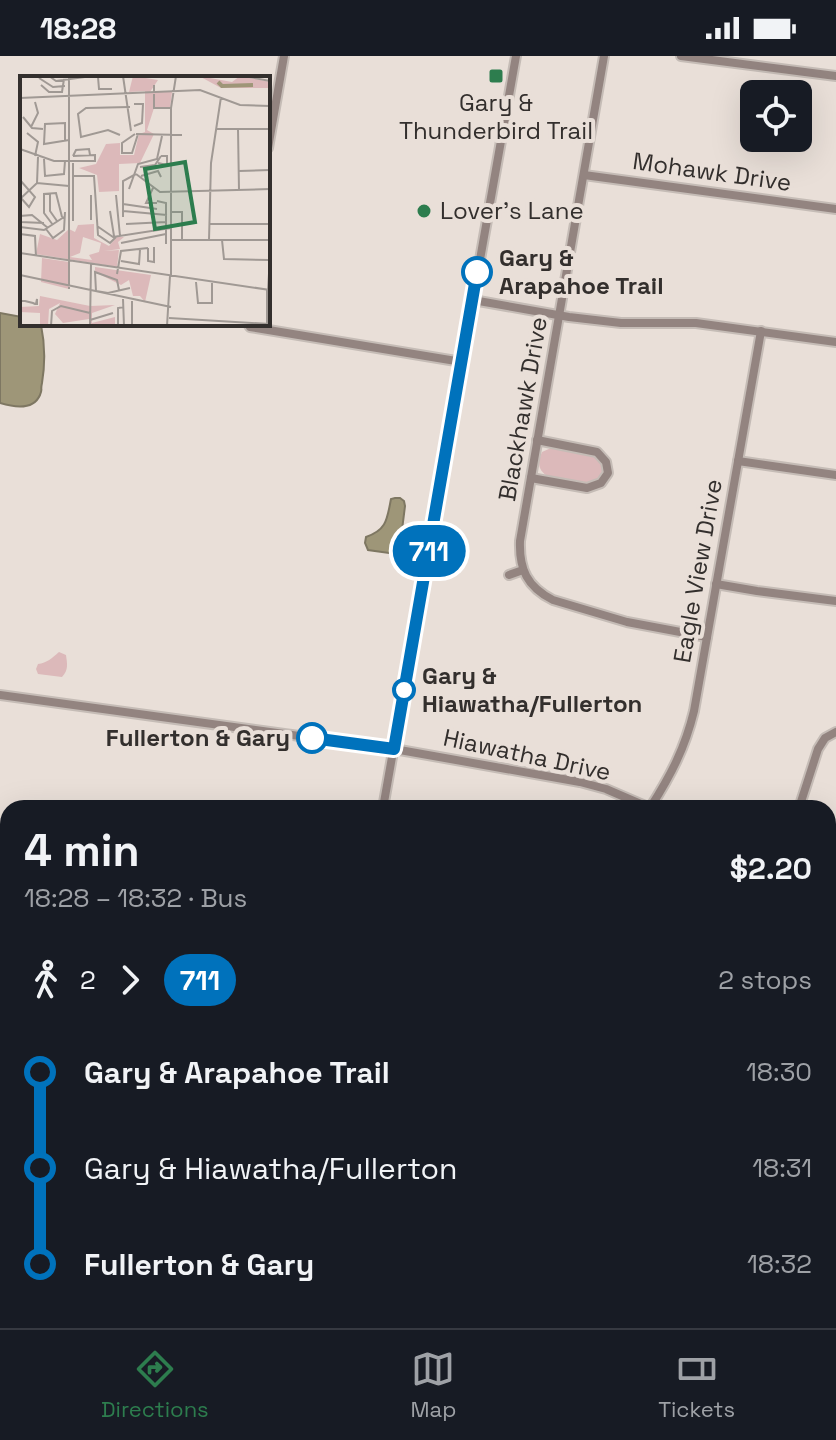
<!DOCTYPE html>
<meta charset="utf-8">
<style>
body{margin:0;font-family:"Space Grotesk",sans-serif;background:#242831;color:#f1f3f6;height:100vh;display:flex;flex-direction:column;font-size:30px;white-space:nowrap}
*{box-sizing:border-box;margin:0}
p{font-size:26px;color:#9ea1a6}
.icon{flex:none;width:44px;height:44px;fill:none;stroke:currentColor;stroke-width:2;stroke-linecap:round;stroke-linejoin:round}
.map{position:relative;flex:1;overflow:hidden}
.drawer{position:absolute;left:0px;top:744px;width:836px;height:528px;display:flex;flex-direction:column;background:#171b24;border-radius:24px 24px 0 0;box-shadow:0 8px 32px #0002}
.drawer>*{flex:none}
.badge{padding:0 16px;border-radius:26px;font-size:28px;line-height:52px}
.controls{position:absolute;left:740px;top:24px;display:grid;gap:16px}
.controls a{display:grid;place-items:center;width:72px;height:72px;border-radius:12px;background:#171b24;box-shadow:0 8px 32px #0002;font-size:40px}
.map>.badge{position:absolute;translate:-50% -50%;box-shadow:0 0 0 4px #fff}
.legs{display:flex;align-items:center;gap:12px;height:88px;padding:0 24px;font-size:26px}
.legs p{margin-inline-start:auto}
.summary{display:flex;align-items:center;justify-content:space-between;height:136px;padding:0 24px}
h1{font-size:44px;font-weight:800;line-height:60px}
ul{padding:0 24px;list-style:none}
li{display:flex;align-items:center;gap:28px;height:96px;font-size:30px}
li i{display:grid;place-items:center;width:12px;height:100%;margin:0 10px;background:currentColor}
li i::after{content:'';width:20px;height:20px;margin:-10px;border:6px solid;border-radius:50%;background:#171b24}
li p{margin-inline-start:auto}
li:first-child i{background:linear-gradient(#0000 50%,currentColor 0)}
li:last-child i{background:linear-gradient(currentColor 50%,#0000 0)}
.status{display:flex;justify-content:space-between;align-items:center;height:56px;padding:0 40px;background:#171b24;direction:ltr}
.status svg{height:22px;fill:currentColor}
.tabs{display:flex;justify-content:space-around;align-items:center;height:112px;border-top:2px solid #363941;background:#171b24;font-size:22px;color:#9ea1a6}
.tabs a{display:grid;justify-items:center;gap:4px}
.tabs .on{color:#2d7d4e}
.map>svg:first-child{display:block}
.green{fill:#dcb9ba}
.water{fill:#9e9678;stroke:#7e7762;stroke-width:2}
.lines{fill:none;stroke-linecap:round;stroke-linejoin:round}
.minor-casing{stroke:#c5bcb6;stroke-width:12}
.minor{stroke:#938480;stroke-width:8}
.line-1-casing{stroke:#fff;stroke-width:18}
.line-1{stroke:#0072bc;stroke-width:12}
.poi-dot{fill:#2d7d4e;stroke:#e9dfd8;stroke-width:3}
.stop-1-dot{fill:#fff;stroke:#0072bc;stroke-width:4}
.labels{text-anchor:middle;stroke-width:8;stroke-linejoin:round;paint-order:stroke}
.poi-label{font-size:24px;fill:#332f2d;stroke:#e9dfd8}
.street-label{font-size:24px;fill:#332f2d;stroke:#e9dfd8}
.stop-label{font-size:24px;font-weight:bold;fill:#332f2d;stroke:#e9dfd8;text-anchor:start}
.inset-river{fill:none;stroke:#9e9678;stroke-width:4}
.inset-road{fill:none;stroke:#a09994;stroke-width:2}
.view{fill:#2d7d4e;fill-opacity:0.15;stroke:#2d7d4e;stroke-width:4}
.inset-edge{fill:none;stroke:#332f2d;stroke-width:4}
</style>
<div class="status"><b>18:28</b><svg viewBox="0 0 49 12"><path d="M0 12V9h3v3zM5 12V6h3v6zM10 12V3h3v9zM15 12V0h3v12zM26 1h20v11H26zM47 4h2v5h-2z"/></svg></div>
<div class="map">
<svg width="836" height="1272" viewBox="0 0 836 1272">
<rect width="100%" height="100%" fill="#e9dfd8"/>
<g class="green">
<path d="M 551,392 L 594,400 C 604,406 605,414 600,424 L 591,427 L 547,420 C 537,413 538,406 542,396 Z"/>
<path d="M 59,596 L 66,599 C 67,607 69,614 62,621 L 38,618 L 36,613 L 38,608 C 47,607 52,602 59,596 Z"/>
</g>
<g class="water">
<path d="M 0,257 L 22,261 L 22,268 L 41,269 C 45,288 45,309 42,327 C 40,336 43,331 40,339 C 33,355 13,351 0,347 Z"/>
<path d="M 395,442 L 400,442 L 404,445 L 405,450 L 400,490 L 389,497 L 368,494 L 365,487 L 366,481 C 387,474 387,463 391,443 Z"/>
</g>
<g class="lines">
<g class="minor-casing">
<g id="minor">
<path d="M 604,0 L 520,485 C 519,513 527,531 553,544 L 627,566 L 707,581"/>
<polyline points="681,0 836,20"/>
<polyline points="268,92 284,0"/>
<polyline points="584,119 836,153"/>
<polyline points="473,244 569,261 621,267 696,267 836,286"/>
<polyline points="248,268 250,271 462,306"/>
<polyline points="738,405 836,419"/>
<polyline points="531,422 587,432 601,427 608,417 606,406 597,396 537,384"/>
<polyline points="509,519 523,514"/>
<polyline points="716,528 757,535 836,545"/>
<polyline points="0,639 394,693 580,726 606,733 650,752"/>
<polyline points="383,752 516,0"/>
<path d="M 650,752 C 671,719 685,692 694,655 L 761,275"/>
<polyline points="799,752 818,693 825,682 836,676"/>
<polyline points="828,977 836,971"/>
<polyline points="828,983 836,994"/>
<polyline points="828,1220 836,1221"/>
<polyline points="0,1254 8,1255"/>
<polyline points="72,1264 125,1272"/>
<polyline points="291,1272 292,1264"/>
<polyline points="364,1272 377,1269 401,1272"/>
</g>
</g>
<use href="#minor" class="minor"/>
</g>
<g class="lines">
<g class="line-1-casing">
<polyline id="line-1" points="312,682 394,693 477,216"/>
</g>
<use href="#line-1" class="line-1"/>
</g>
<g class="poi-dot">
<rect x="488" y="12" width="16" height="16" rx="4"/>
<circle cx="424" cy="155" r="8"/>
</g>
<g class="stop-1-dot">
<circle cx="477" cy="216" r="14"/>
<circle cx="404" cy="634" r="10"/>
<circle cx="312" cy="682" r="14"/>
</g>
<g class="labels">
<g class="poi-label">
<text x="496" y="55">Gary &amp;<tspan x="496" dy="28">Thunderbird Trail</tspan></text>
<text x="440" y="163" text-anchor="start">Lover's Lane</text>
</g>
<g class="street-label">
<text transform="translate(712 116) rotate(8)" y="8">Mohawk Drive</text>
<text transform="translate(523 353) rotate(-80)" y="8">Blackhawk Drive</text>
<text transform="translate(698 515) rotate(-80)" y="8">Eagle View Drive</text>
<text transform="translate(527 699) rotate(12)" y="8">Hiawatha Drive</text>
</g>
<g class="stop-label">
<text x="499" y="210">Gary &amp;<tspan x="499" dy="28">Arapahoe Trail</tspan></text>
<text x="422" y="628">Gary &amp;<tspan x="422" dy="28">Hiawatha/Fullerton</tspan></text>
<text x="290" y="690" text-anchor="end">Fullerton &amp; Gary</text>
</g>
</g>
<g transform="translate(20 20)">
<rect width="250" height="250" fill="#e9dfd8"/>
<path d="M 113,0 L 138,4 L 130,16 L 152,16 L 150,32 L 134,32 L 127,54 L 134,58 L 120,87 L 99,88 L 99,115 L 79,116 L 77,99 L 59,92 L 76,88 L 86,68 L 100,67 L 100,79 L 114,79 L 119,58 L 125,56 L 125,15 L 109,16 ZM 179,0 L 212,6 L 220,0 L 250,6 L 250,12 L 201,12 ZM 74,148 L 74,162 L 89,170 L 97,161 L 104,161 L 98,166 L 100,173 L 84,175 L 99,174 L 97,191 L 16,178 L 20,158 L 37,164 L 49,153 L 55,156 L 58,149 ZM 63,161 L 81,167 L 79,176 L 69,179 L 72,184 L 50,181 L 60,177 ZM 22,182 L 49,186 L 49,213 L 21,206 ZM 75,191 L 131,199 L 125,226 L 120,220 L 113,220 L 109,204 L 101,209 L 75,196 ZM 20,220 L 70,230 L 95,229 L 72,237 L 72,247 L 95,241 L 95,250 L 70,250 L 69,243 L 43,247 L 35,238 L 40,227 L 29,233 L 28,250 L 20,250 L 20,237 L 0,236 L 0,231 L 19,230 Z" fill="#dcb9ba" fill-rule="evenodd"/>
<path class="inset-river" d="M 198,6 L 202,10 L 233,9"/>
<path class="inset-road" d="M 29,0 L 36,5 L 72,0M 103,0 L 111,55M 224,0 L 250,5M 78,1 L 79,13 L 92,13M 19,2 L 33,11 L 45,10M 21,9 L 29,16 L 42,16 L 44,3M 134,9 L 134,32 L 151,32M 0,22 L 180,14 L 220,29 L 250,30M 3,41 L 12,52 L 23,53M 114,50 L 122,47 L 123,28 L 114,28M 11,51 L 18,37 L 15,26M 196,53 L 250,53M 218,53 L 219,114M 7,57 L 18,66 L 15,80M 115,58 L 102,67 L 102,77 L 112,77 L 118,58M 116,58 L 162,59M 100,59 L 88,54 L 61,61 L 58,38 L 66,32 L 110,31M 45,64 L 45,47 L 25,48 L 24,68 L 49,64M 0,73 L 34,85 L 75,85 L 75,79 L 53,80M 53,80 L 56,74 L 69,73 L 70,79M 24,83 L 25,100 L 44,98 L 45,85M 53,87 L 53,145M 138,87 L 147,89 L 147,80 L 141,80M 120,91 L 135,89 L 141,80M 219,95 L 250,94M 116,98 L 140,116 L 250,113M 54,100 L 74,100 L 78,159 L 90,167 L 96,161M 121,100 L 138,95 L 141,101M 0,104 L 15,121 L 9,131 L 1,122M 17,107 L 18,81M 133,112 L 126,127 L 137,127M 109,113 L 118,88 L 137,83 L 142,60M 30,117 L 30,135 L 37,145M 71,119 L 71,144M 96,119 L 100,160M 0,123 L 17,107 L 49,110M 137,125 L 146,127 L 146,168M 103,128 L 137,133M 90,135 L 94,160M 103,135 L 147,139M 151,136 L 162,136 L 162,164M 103,141 L 103,105 L 116,98M 0,146 L 24,147M 0,147 L 0,140 L 12,139 L 28,152M 106,148 L 146,146M 189,148 L 250,148M 33,149 L 24,137 L 24,118 L 36,117 L 42,141M 77,150 L 93,161 L 151,152M 0,151 L 24,154 L 44,141M 26,153 L 33,162 L 44,154 L 45,136M 0,158 L 15,160 L 16,181M 151,164 L 250,164M 189,164 L 191,87 L 201,21M 202,164 L 204,183 L 249,184M 101,167 L 146,158M 128,172 L 128,185 L 134,186 L 134,171M 0,177 L 250,214M 101,185 L 119,188 L 120,174M 97,198 L 101,175 L 128,172M 0,199 L 151,231M 151,201 L 151,32 L 156,0M 176,206 L 178,227 L 192,227 L 192,207M 49,213 L 49,0M 99,214 L 97,204 L 75,196 L 76,215 L 88,217 L 110,212M 248,214 L 250,181M 103,223 L 104,250M 0,225 L 5,225 L 13,227 L 15,228 L 17,228 L 17,223 L 16,228M 149,242 L 250,248M 70,244 L 93,237M 31,250 L 32,235 L 41,230 L 70,237M 70,250 L 71,188M 98,250 L 98,232 L 104,231M 112,250 L 112,225M 147,250 L 150,200M 247,250 L 247,214"/>
<path class="view" d="M 165,86 L 175,146 L 135,153 L 125,93 Z"/>
<rect width="250" height="250" class="inset-edge"/>
</g>
</svg>
<div class="controls">
<a><svg class="icon" aria-label="locate" viewBox="0 0 24 24"><circle cx="12" cy="12" r="6"/><path d="M12 2v4M12 18v4M2 12h4M18 12h4"/></svg></a>
</div>
<b class="badge" style="left:429px;top:495px;background:#0072bc;color:#fff">711</b>
<section class="drawer">
<div class="summary"><div><h1>4 min</h1><p>18:28 – 18:32 · Bus</p></div><b>$2.20</b></div>
<div class="legs"><svg class="icon" aria-label="walk" viewBox="0 0 24 24"><circle cx="13" cy="4" r="2"/><path d="M13 8l-2 6 4 7M11 14l-3 7M7 12l3-4h3l4 4"/></svg>2<svg class="icon" aria-label="forward" viewBox="0 0 24 24"><path d="M9 5l7 7-7 7"/></svg><b class="badge" style="background:#0072bc;color:#fff">711</b><p>2 stops</p></div>
<ul>
<li><i style="color:#0072bc"></i><b>Gary &amp; Arapahoe Trail</b><p>18:30</p></li>
<li><i style="color:#0072bc"></i><span>Gary &amp; Hiawatha/Fullerton</span><p>18:31</p></li>
<li><i style="color:#0072bc"></i><b>Fullerton &amp; Gary</b><p>18:32</p></li>
</ul>
</section>
</div>
<nav class="tabs">
<a class="on"><svg class="icon" aria-label="directions" viewBox="0 0 24 24"><path d="M12 3l9 9-9 9-9-9zM9 14v-3h6M13 9l2 2-2 2"/></svg>Directions</a>
<a><svg class="icon" aria-label="map" viewBox="0 0 24 24"><path d="M3 6l6-2 6 2 6-2v14l-6 2-6-2-6 2zM9 4v14M15 6v14"/></svg>Map</a>
<a><svg class="icon" aria-label="tickets" viewBox="0 0 24 24"><path d="M3 7h18v10H3zM15 7v10"/></svg>Tickets</a>
</nav>
